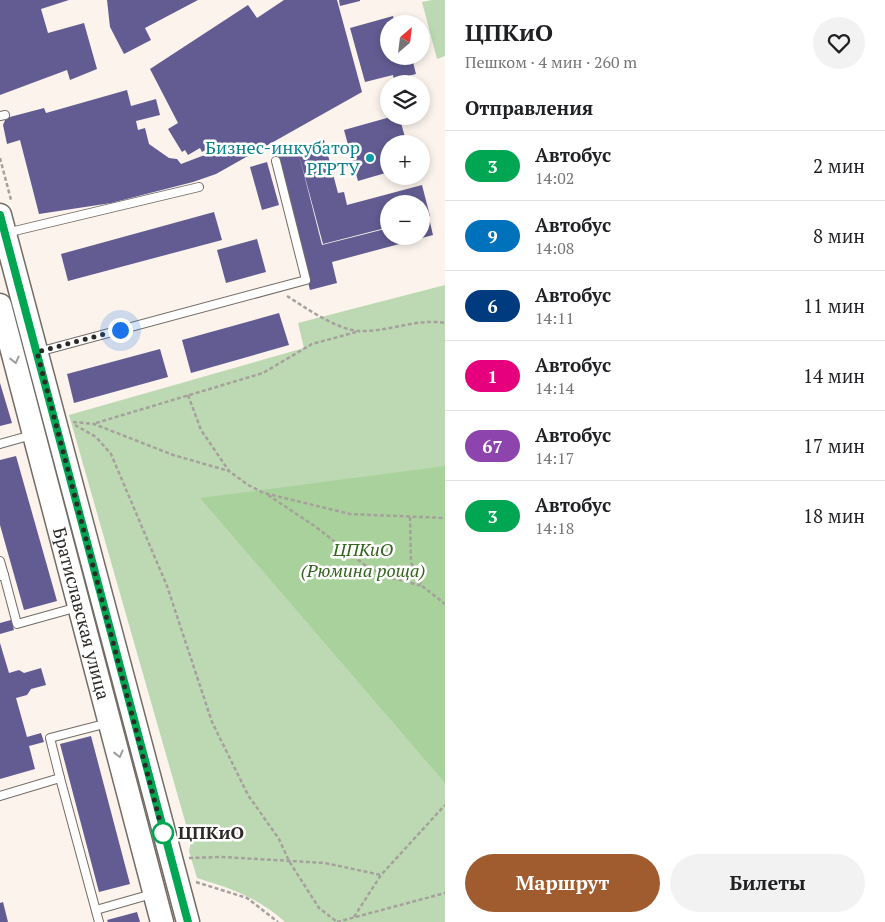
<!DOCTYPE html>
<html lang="ru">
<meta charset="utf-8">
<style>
body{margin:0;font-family:"PT Serif",serif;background:#f2f2f2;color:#202124;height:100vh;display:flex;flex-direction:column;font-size:19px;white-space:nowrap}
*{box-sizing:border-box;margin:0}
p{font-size:16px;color:#757577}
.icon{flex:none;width:28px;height:28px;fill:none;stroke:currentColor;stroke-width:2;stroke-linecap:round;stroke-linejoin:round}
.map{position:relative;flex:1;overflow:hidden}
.panel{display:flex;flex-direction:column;background:#fff;width:440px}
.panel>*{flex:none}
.badge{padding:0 10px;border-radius:16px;font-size:18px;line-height:32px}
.needle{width:32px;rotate:28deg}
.controls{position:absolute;left:380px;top:15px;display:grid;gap:10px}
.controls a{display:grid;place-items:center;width:50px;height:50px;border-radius:50%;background:#fff;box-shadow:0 2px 8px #0003;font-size:25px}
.you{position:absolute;width:25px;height:25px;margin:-12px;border:4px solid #fff;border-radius:50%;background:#1a73e8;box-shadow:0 0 0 8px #1a73e833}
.map>.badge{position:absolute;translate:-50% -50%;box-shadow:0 0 0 2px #fff}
h2{padding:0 20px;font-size:19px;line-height:45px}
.round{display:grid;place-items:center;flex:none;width:52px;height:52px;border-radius:26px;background:#f2f2f2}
.overview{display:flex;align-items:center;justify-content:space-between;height:85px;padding:0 20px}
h1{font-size:24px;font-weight:700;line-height:38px}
.action{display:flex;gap:10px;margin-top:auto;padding:10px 20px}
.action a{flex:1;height:58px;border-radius:30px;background:#a05c2e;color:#fff;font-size:20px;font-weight:700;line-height:58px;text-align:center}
.action a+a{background:#f2f2f2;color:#202124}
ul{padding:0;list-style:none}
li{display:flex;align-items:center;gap:15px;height:70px;padding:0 20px;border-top:1px solid #e0e0e0}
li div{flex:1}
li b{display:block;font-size:19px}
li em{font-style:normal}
li .badge{min-width:55px;font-weight:700;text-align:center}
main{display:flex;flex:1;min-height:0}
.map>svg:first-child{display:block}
.green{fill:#bdd9b4}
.forest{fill:#a9d19b}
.building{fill:#625c92}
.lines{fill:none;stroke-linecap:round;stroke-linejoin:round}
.lane-casing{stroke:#736c66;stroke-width:10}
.secondary-casing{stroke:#736c66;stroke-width:25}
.path{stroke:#a6a19c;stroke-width:2.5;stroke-dasharray:4 2.5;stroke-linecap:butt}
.lane{stroke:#fff;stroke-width:8}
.secondary{stroke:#fff;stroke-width:22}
.oneway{stroke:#a09f9e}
.line-casing{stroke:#fff;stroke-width:11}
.line{stroke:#00a651;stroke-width:8}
.walk{stroke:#2c2927;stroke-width:5;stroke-dasharray:0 9}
.culture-dot{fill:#0f9aa8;stroke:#fff;stroke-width:2}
.stop-dot{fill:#fff;stroke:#00a651;stroke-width:2.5}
.labels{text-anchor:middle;stroke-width:5;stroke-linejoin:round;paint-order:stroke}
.culture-label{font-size:18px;fill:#0d838f;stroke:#fff;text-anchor:end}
.park-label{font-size:18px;font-style:italic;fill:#33641e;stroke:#fff}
.street-label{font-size:18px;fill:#2c2927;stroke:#fff}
.stop-label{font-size:18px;font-weight:bold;fill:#2c2927;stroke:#fff;text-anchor:start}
</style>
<main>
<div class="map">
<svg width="445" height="922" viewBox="0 0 445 922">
<rect width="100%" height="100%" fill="#fbf3ec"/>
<g class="green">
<polygon points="432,0 445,0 445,56 437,59 422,2"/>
<path d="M 445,285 L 445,922 L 285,922 C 259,898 230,888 197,878 L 189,851 L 191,842 L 69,415 L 304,348 L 298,323 Z"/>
</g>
<polygon class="forest" points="445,466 445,783 200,498"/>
<g class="building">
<polygon points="0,0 69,0 41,9 48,33 84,23 97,69 70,80 67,70 0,95"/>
<polygon points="107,0 198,0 145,28 151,40 124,54 110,27"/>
<polygon points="284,0 337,0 362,92 216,174 193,182 111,203 39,214 20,140 7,144 3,125 6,118 44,108 46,113 127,90 131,106 156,99 160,115 136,121 138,130 145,128 149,144 169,158 177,159 181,164 210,153 207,149 202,152 200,148 188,155 185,150 182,152 168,129 178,123 150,69 248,5 257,18"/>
<polygon points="339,0 360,0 360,1 340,6"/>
<polygon points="393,16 395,24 389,24 389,56 403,56 404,60 412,58 416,74 404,77 406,84 395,84 393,75 365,82 350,28"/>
<polygon points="394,116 399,116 407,144 389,144 389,172 358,181 344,130"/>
<polygon points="324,140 338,193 344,192 347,205 422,185 430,216 421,218 421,204 389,204 389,227 323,244 298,151 322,245 389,228 389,236 421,236 421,220 429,218 433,235 332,262 337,283 310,290 274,152"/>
<polygon points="267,162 279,205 262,210 250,167"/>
<polygon points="214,212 222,240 68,281 61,254"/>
<polygon points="257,239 266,272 226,283 217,250"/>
<polygon points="279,313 289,345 191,373 182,340"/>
<polygon points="160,349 168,377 74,403 67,374"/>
<polygon points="0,383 12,423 0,426"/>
<polygon points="16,456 57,601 24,610 0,525 0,460"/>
<polygon points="11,620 14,630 0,634 0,623"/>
<polygon points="0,643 9,673 19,670 24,673 41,668 46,685 31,689 27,695 16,698 27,737 41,733 44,742 29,746 35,769 0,779"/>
<polygon points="91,736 130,884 99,892 60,744"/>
<polygon points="3,902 8,922 0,922 0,903"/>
<polygon points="137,912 140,922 108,922 107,920"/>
</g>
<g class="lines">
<g class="lane-casing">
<g id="lane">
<polyline points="0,116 5,115"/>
<polyline points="6,233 199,187"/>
<polyline points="38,352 306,280 276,161"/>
<polyline points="0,444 32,435"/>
<polyline points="0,561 4,575"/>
<polyline points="0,576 4,575 17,624 78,607"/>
<polyline points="60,778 99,922"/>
<polyline points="0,796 60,778 50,738 108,723"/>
<polyline points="96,910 152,894"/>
</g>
</g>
<g class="secondary-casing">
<g id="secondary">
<polyline points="0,215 188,922"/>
<path id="s1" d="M 0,305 L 162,922"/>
</g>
</g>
<g class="path">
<polyline points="0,158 11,200"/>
<path d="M 287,296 C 306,308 337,330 360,331 C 389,332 416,318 445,323"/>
<polyline points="188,395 201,430 229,471 248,485 264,493 350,514 445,518"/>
<polyline points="73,422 94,424 173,455 229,471"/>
<polyline points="96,423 263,373 312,344 360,331"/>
<polyline points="75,425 96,437 111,454 167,586 212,722 248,795 279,839 289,861 319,908 336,921"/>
<polyline points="268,495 316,527 366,566 392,578 422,586"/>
<polyline points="410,517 411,562 422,586 445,604"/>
<polyline points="189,858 222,857 325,863 381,875"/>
<polyline points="196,882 247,898 278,922"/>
<polyline points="354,917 381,875 445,805"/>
<polyline points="337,922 445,893"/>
</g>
<use href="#lane" class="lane"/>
<use href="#secondary" class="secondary"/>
</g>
<defs><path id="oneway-chevron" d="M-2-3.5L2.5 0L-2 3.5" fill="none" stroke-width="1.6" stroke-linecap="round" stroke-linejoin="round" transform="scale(1.25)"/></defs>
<g class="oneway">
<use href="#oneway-chevron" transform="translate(15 360) rotate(76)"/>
<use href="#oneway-chevron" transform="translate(119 754) rotate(76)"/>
</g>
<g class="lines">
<g class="line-casing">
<polyline id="line" points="0,215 188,922"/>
</g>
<use href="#line" class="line"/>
<polyline class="walk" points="120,330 37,352 163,833"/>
</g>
<circle class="culture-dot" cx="370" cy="158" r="5"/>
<circle class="stop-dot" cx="163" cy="833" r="10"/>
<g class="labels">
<g class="culture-label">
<text x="360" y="154">Бизнес-инкубатор<tspan x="360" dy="21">РГРТУ</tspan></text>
</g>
<g class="park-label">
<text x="363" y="556">ЦПКиО<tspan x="363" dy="21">(Рюмина роща)</tspan></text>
</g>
<g class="street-label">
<text dy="6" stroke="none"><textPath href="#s1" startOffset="319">Братиславская улица</textPath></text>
</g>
<g class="stop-label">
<text x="178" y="839">ЦПКиО</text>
</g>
</g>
</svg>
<div class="controls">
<a><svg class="needle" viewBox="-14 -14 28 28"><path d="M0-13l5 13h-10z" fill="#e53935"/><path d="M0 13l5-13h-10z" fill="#757577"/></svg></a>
<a><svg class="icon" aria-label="layers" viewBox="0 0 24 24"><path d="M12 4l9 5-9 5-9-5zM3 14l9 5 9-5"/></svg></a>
<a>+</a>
<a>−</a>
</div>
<div class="you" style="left:120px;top:330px"></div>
</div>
<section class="panel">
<div class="overview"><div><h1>ЦПКиО</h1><p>Пешком · 4 мин · 260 m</p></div><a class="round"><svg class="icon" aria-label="heart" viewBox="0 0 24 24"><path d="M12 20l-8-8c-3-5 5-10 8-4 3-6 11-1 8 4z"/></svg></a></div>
<h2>Отправления</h2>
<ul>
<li><span class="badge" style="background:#00a651;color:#fff">3</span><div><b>Автобус</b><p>14:02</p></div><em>2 мин</em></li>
<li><span class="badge" style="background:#0072bc;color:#fff">9</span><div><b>Автобус</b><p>14:08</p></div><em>8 мин</em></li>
<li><span class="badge" style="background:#003b80;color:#fff">6</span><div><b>Автобус</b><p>14:11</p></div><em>11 мин</em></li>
<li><span class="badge" style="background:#e6007e;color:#fff">1</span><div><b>Автобус</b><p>14:14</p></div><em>14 мин</em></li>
<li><span class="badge" style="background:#8e44ad;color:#fff">67</span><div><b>Автобус</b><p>14:17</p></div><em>17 мин</em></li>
<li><span class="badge" style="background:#00a651;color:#fff">3</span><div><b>Автобус</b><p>14:18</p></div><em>18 мин</em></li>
</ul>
<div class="action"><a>Маршрут</a><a>Билеты</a></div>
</section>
</main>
